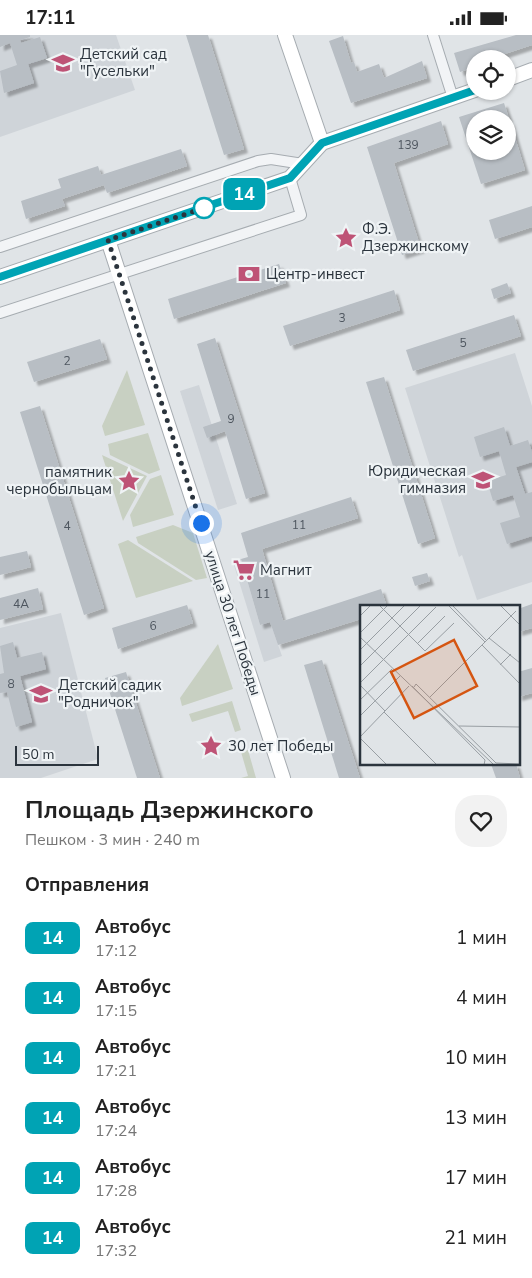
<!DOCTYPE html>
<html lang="ru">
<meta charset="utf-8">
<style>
body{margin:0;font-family:"Nunito Sans",sans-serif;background:#f2f2f2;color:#222;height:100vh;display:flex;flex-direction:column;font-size:19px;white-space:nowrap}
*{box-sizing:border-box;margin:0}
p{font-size:16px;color:#767676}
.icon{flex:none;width:28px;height:28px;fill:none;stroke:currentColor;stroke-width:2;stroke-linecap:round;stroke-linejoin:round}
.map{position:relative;height:743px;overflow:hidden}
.sheet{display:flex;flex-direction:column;background:#fff;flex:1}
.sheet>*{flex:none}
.badge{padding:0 10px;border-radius:8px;font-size:18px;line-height:32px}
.buttons{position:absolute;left:466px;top:15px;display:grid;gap:10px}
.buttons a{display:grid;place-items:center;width:50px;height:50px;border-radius:50%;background:#fff;box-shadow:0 1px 4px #0004;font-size:25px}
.scale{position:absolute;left:15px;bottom:12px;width:84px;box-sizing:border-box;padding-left:5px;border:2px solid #2b343d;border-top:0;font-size:14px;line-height:18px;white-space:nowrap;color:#2b343d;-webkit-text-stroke:4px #eff3f5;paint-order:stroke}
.you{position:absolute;width:25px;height:25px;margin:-12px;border:4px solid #fff;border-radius:50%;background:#1a73e8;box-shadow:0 0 0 8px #1a73e833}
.map>.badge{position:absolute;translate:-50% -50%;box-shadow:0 0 0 2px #fff}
h2{padding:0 25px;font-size:19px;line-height:45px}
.round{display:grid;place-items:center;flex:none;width:52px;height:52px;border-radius:20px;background:#f2f2f2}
.overview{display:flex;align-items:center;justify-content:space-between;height:85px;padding:0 25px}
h1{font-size:24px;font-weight:700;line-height:38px}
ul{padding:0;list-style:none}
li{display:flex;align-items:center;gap:15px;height:60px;padding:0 25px}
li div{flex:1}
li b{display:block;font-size:19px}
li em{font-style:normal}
li .badge{min-width:55px;font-weight:700;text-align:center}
.status{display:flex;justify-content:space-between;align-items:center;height:35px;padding:0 25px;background:#fff;direction:ltr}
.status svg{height:14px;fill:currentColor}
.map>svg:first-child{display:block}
.built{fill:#cfd4d9}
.green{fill:#c8d0c2}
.building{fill:#b8bec4;filter:url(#shadow)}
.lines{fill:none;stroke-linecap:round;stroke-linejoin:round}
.street-casing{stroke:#a6acb1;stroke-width:12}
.secondary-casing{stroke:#a6acb1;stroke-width:16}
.street{stroke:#f2f4f6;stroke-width:10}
.secondary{stroke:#fff;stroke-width:14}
.line-casing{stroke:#fff;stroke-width:11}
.line{stroke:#00a3b4;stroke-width:8}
.walk{stroke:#2b343d;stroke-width:5;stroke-dasharray:0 9}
.stop-dot{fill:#fff;stroke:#00a3b4;stroke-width:2.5}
.labels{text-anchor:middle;stroke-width:4.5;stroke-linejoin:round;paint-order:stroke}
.number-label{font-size:12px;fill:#4e565f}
.poi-label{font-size:15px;fill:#2b343d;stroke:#eff3f5;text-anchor:start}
.street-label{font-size:15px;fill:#2b343d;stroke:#eff3f5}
.inset-road{fill:none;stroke:#989ea3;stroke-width:1}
.view{fill:#d55511;fill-opacity:0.15;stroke:#d55511;stroke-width:2.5}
.inset-edge{fill:none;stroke:#2b343d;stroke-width:2.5}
</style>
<div class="status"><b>17:11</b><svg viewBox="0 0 49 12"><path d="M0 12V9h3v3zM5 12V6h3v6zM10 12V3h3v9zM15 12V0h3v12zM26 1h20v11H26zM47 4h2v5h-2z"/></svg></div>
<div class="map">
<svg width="532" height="743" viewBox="0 0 532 743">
<defs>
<filter id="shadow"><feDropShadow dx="4" dy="4" stdDeviation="1" flood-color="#0004"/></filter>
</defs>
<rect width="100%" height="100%" fill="#e0e4e7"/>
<g class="built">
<polygon points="0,0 116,0 135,55 0,102"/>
<polygon points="515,318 532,371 532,547 477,565 462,520 459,522 405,353"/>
<polygon points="199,350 237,469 218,475 180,356"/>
<polygon points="241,524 260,590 270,587 282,621 264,627 233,527"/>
<polygon points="61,578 98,724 41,743 0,743 0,593"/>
</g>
<g class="green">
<polygon points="127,335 145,390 105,401 102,391"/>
<polygon points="148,398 160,435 149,439 110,420 108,409"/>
<polygon points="102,420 147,441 123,486"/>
<polygon points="161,440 174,480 133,492 130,480 150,444"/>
<polygon points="173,490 193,498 207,543 196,545 138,508 136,502"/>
<polygon points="128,505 193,546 136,563 118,509"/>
<polygon points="218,609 233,654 182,671 180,663"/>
<polygon points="232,666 241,695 235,697 228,676 192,687 189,679"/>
<polygon points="248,715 256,743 241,743 248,741 241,717"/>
</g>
<g class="building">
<polygon points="0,0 30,0 30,2 20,5 21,8 40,2 47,23 28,29 34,48 4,58 0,36 17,30 10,8 0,12"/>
<polygon points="186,0 208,0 244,114 224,120"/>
<polygon points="516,0 532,0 532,10 489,24 475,24 475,32 460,37 454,18"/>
<polygon points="343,1 351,28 354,27 357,37 379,29 384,43 422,26 427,43 351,68 329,6"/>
<polygon points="504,68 509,84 475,84 475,116 508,116 508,87 510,86 525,135 481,149 459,82"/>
<polygon points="441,86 448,109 394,128 421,214 402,220 367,112"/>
<polygon points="181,114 187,131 107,158 104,150 62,164 65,171 26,184 21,166 61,153 58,144 98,131 101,140"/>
<polygon points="532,171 532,192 495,204 489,185"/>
<polygon points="279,229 286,248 174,284 168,264"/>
<polygon points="507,248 511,258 494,264 491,254"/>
<polygon points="394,255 400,275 290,311 283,291"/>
<polygon points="514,280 521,301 413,336 406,315"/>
<polygon points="215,303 265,458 246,464 225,396 207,403 203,392 221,386 197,309"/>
<polygon points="100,304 107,324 34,347 27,327"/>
<polygon points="384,342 435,503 418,509 366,347"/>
<polygon points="40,371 104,573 84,580 20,377"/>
<polygon points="504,392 510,411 528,405 532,417 532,427 516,432 525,459 532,457 532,501 507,509 500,488 520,482 513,460 493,466 487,446 506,440 499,416 480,422 474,402"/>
<polygon points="351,462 358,483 262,514 283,586 381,554 387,572 361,572 361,584 278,610 270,587 260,590 241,524 248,522 241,498"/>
<polygon points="27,516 31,532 0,540 0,522"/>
<polygon points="427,538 430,546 415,551 412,542"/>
<polygon points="38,553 43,574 0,585 0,563"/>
<polygon points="532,569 532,593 518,597 518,574"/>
<polygon points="187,570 193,588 118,614 112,593"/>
<polygon points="13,607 17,623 42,617 46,634 20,641 32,687 16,692 7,657 0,658 0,639 4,638 0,611"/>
<polygon points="322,625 360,743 339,743 304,630"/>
<polygon points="532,633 532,658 518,662 518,637"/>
<polygon points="126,637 160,743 137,743 105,643"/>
<polygon points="491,729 516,729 520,743 496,743"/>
</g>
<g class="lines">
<g class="street-casing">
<g id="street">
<polyline points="433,0 453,63"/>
<polyline points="0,212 258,126 271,124 303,129"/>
<polyline points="0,278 301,180 290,143"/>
</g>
</g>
<g class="secondary-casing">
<g id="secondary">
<polyline points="285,0 322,108"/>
<polyline points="508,44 532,35"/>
<polyline points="108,205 283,743"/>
<polyline points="0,242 290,143 322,108 475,55"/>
</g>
</g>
<use href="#street" class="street"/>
<use href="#secondary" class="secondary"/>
</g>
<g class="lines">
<g class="line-casing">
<polyline id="line" points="0,242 290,143 322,108 475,55"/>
</g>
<use href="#line" class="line"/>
<polyline class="walk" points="201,488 108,205 204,173"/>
</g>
<defs>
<g id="school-bare" transform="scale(1.725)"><path d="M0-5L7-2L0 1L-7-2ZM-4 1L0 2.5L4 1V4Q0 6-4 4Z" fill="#be5376" stroke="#eff3f5" stroke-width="2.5" paint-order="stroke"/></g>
<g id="sight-bare" transform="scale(1.725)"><path d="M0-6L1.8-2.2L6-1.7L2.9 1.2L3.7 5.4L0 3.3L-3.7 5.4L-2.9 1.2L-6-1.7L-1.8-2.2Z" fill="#be5376" stroke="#eff3f5" stroke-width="2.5" paint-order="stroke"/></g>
<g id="bank-bare" transform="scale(1.725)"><path d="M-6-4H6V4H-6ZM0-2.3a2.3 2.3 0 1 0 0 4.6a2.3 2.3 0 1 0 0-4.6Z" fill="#be5376" stroke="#eff3f5" stroke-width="2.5" paint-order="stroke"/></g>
<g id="supermarket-bare" transform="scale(1.725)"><path d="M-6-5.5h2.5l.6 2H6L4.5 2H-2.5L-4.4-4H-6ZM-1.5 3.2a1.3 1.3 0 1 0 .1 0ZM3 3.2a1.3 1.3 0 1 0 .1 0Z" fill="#be5376" stroke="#eff3f5" stroke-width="2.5" paint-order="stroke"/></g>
</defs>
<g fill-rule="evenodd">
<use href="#school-bare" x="63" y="28"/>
<use href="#sight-bare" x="346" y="203"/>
<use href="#bank-bare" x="249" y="239"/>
<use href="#school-bare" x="483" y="445"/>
<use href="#sight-bare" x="129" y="446"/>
<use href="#supermarket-bare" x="244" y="535"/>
<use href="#school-bare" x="41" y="659"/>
<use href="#sight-bare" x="211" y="711"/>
</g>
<circle class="stop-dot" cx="204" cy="173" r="10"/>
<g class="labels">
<g class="number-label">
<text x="408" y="114">139</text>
<text x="342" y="287">3</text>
<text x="463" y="312">5</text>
<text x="67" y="330">2</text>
<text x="231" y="388">9</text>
<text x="299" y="494">11</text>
<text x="67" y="495">4</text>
<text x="263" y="563">11</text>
<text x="21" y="573">4А</text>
<text x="153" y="595">6</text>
<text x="11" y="653">8</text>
</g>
<g class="poi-label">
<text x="80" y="24">Детский сад<tspan x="80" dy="17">"Гусельки"</tspan></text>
<text x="362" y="199">Ф.Э.<tspan x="362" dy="17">Дзержинскому</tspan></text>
<text x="266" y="244">Центр-инвест</text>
<text x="466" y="441" text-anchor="end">Юридическая<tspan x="466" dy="17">гимназия</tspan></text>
<text x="112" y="442" text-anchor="end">памятник<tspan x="112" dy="17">чернобыльцам</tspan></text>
<text x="260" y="540">Магнит</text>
<text x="58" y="655">Детский садик<tspan x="58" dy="17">"Родничок"</tspan></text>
<text x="228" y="716">30 лет Победы</text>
</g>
<g class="street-label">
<text transform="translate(233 588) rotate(72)" y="5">улица 30 лет Победы</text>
</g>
</g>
<g transform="translate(360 570)">
<rect width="160" height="160" fill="#e0e4e7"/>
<path class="inset-road" d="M 19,0 L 65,46 L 94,18M 88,0 L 125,37M 92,0 L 126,35M 140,0 L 160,20M 0,11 L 11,0M 0,28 L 28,0M 0,32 L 133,159M 129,33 L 160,58M 58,38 L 85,11M 122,40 L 160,79M 0,45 L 45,0M 140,60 L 151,49M 0,61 L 61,0M 0,78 L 76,2M 0,80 L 25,106M 52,81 L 125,155 L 124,160M 54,82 L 56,79 L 136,158 L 160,159M 70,92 L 156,6M 0,95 L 32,64M 24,107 L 77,160M 0,111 L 40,71M 99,121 L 160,122M 0,132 L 49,81M 0,133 L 27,160"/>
<path class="view" d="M 94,35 L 117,81 L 54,113 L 31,67 Z"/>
<rect width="160" height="160" class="inset-edge"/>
</g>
</svg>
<div class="buttons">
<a><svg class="icon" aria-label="locate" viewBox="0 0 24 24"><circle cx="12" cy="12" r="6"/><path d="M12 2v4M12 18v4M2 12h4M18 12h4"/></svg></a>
<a><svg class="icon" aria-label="layers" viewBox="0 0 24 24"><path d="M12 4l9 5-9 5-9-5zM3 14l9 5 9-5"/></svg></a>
</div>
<div class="scale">50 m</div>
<div class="you" style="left:201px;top:488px"></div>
<b class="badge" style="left:244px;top:159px;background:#00a3b4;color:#fff">14</b>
</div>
<section class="sheet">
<div class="overview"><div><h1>Площадь Дзержинского</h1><p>Пешком · 3 мин · 240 m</p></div><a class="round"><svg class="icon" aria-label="heart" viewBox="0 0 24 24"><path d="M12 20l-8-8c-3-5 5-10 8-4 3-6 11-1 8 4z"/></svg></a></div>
<h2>Отправления</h2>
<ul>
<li><span class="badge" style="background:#00a3b4;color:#fff">14</span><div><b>Автобус</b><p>17:12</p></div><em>1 мин</em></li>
<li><span class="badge" style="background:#00a3b4;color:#fff">14</span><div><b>Автобус</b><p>17:15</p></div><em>4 мин</em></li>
<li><span class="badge" style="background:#00a3b4;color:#fff">14</span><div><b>Автобус</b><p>17:21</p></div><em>10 мин</em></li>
<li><span class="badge" style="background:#00a3b4;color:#fff">14</span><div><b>Автобус</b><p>17:24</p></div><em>13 мин</em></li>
<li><span class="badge" style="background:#00a3b4;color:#fff">14</span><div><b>Автобус</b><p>17:28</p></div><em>17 мин</em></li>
<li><span class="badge" style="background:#00a3b4;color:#fff">14</span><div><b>Автобус</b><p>17:32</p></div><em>21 мин</em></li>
</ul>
</section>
